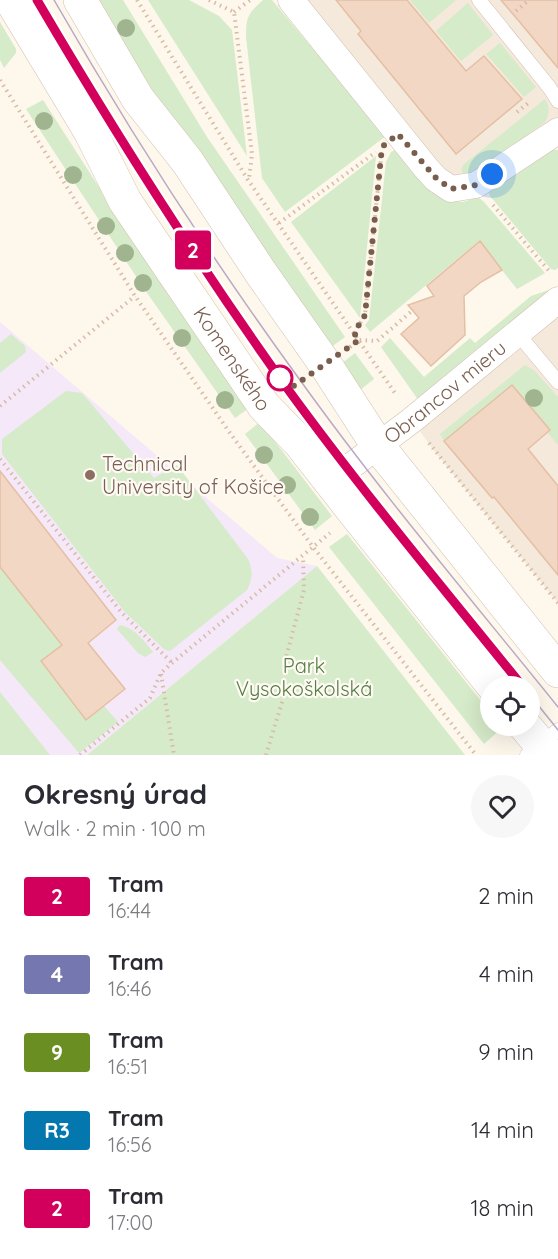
<!DOCTYPE html>
<meta charset="utf-8">
<style>
body{margin:0;font-family:Quicksand,sans-serif;background:#f7f7f7;color:#2b2b33;height:100vh;display:flex;flex-direction:column;font-size:22px;white-space:nowrap}
*{box-sizing:border-box;margin:0}
p{font-size:20px;color:#7c7c81}
.icon{flex:none;width:33px;height:33px;fill:none;stroke:currentColor;stroke-width:2;stroke-linecap:round;stroke-linejoin:round}
.map{position:relative;height:755px;overflow:hidden}
.drawer{display:flex;flex-direction:column;background:#fff;flex:1}
.drawer>*{flex:none}
.badge{padding:0 12px;border-radius:4px;font-size:21px;line-height:39px}
.tools{position:absolute;left:480px;top:676px;display:grid;gap:12px}
.tools a{display:grid;place-items:center;width:60px;height:60px;border-radius:50%;background:#fff;box-shadow:0 6px 24px #0002;font-size:30px}
.you{position:absolute;width:30px;height:30px;margin:-15px;border:4px solid #fff;border-radius:50%;background:#1a73e8;box-shadow:0 0 0 9px #1a73e833}
.map>.badge{position:absolute;translate:-50% -50%;box-shadow:0 0 0 3px #fff}
.round{display:grid;place-items:center;flex:none;width:63px;height:63px;border-radius:32px;background:#f7f7f7}
.headline{display:flex;align-items:center;justify-content:space-between;height:102px;padding:0 24px}
h1{font-size:28px;font-weight:700;line-height:45px}
ul{padding:0;list-style:none}
li{display:flex;align-items:center;gap:18px;height:78px;padding:0 24px}
li div{flex:1}
li b{display:block;font-size:22px}
li em{font-style:normal}
li .badge{min-width:66px;font-weight:700;text-align:center}
.map>svg:first-child{display:block}
.residential{fill:#f4e9da}
.education{fill:#f4e8f9}
.green{fill:#d6ebc9}
.building{fill:#f2d8c4;stroke:#e4bfa4;stroke-width:1.5}
.lines{fill:none;stroke-linecap:round;stroke-linejoin:round}
.service-casing{stroke:#d0bfb0;stroke-width:15}
.minor-casing{stroke:#d0bfb0;stroke-width:27}
.tertiary-casing{stroke:#d0bfb0;stroke-width:34}
.path{stroke:#d8bba6;stroke-width:4;stroke-dasharray:1.5 4.5;stroke-linecap:butt}
.service{stroke:#fff;stroke-width:14}
.minor{stroke:#fff;stroke-width:26}
.tertiary{stroke:#fff;stroke-width:33}
.tram{stroke:#baa8c8;stroke-width:1.5}
.tree{fill:#a0b490}
.line-casing{stroke:#fff;stroke-width:14}
.line{stroke:#d2005c;stroke-width:9}
.walk{stroke:#795e4e;stroke-width:6;stroke-dasharray:0 10.8}
.stop-dot{fill:#fff;stroke:#d2005c;stroke-width:3}
.education-dot{fill:#8d6e63;stroke:#fffaf3;stroke-width:2}
.labels{text-anchor:middle;stroke-width:4.5;stroke-linejoin:round;paint-order:stroke}
.street-label{font-size:20px;fill:#795e4e;stroke:#fffaf3}
.education-label{font-size:20px;fill:#785e54;stroke:#fffaf3;text-anchor:start}
.park-label{font-size:20px;fill:#547e45;stroke:#fffaf3}
</style>
<div class="map">
<svg width="558" height="755" viewBox="0 0 558 755">
<rect width="100%" height="100%" fill="#fdf7ec"/>
<g class="residential">
<polygon points="291,0 558,0 558,131 458,189"/>
<polygon points="558,300 558,603 432,448 412,420"/>
</g>
<polygon class="education" points="0,322 277,558 317,566 87,755 0,755"/>
<g class="green">
<polygon points="97,0 123,0 207,137 345,337 326,351 191,153"/>
<polygon points="148,0 189,0 219,16 232,30 247,156"/>
<path d="M 263,0 L 272,0 L 386,136 L 285,212 L 262,178 L 246,37 C 246,16 248,14 263,0 Z"/>
<polygon points="410,0 456,0 429,23"/>
<polygon points="468,3 493,35 461,61 436,31"/>
<polygon points="0,22 16,49 16,53 4,68 0,60"/>
<polygon points="500,43 536,87 524,97 486,54"/>
<path d="M 545,99 C 550,107 550,114 545,122 L 477,172 L 465,175 L 461,170 L 463,165 Z"/>
<polygon points="43,100 158,279 249,408 235,418 145,290 26,109"/>
<polygon points="397,149 449,200 463,202 478,197 484,202 545,273 517,289 479,241 370,332 365,325 369,320 386,162 391,152"/>
<polygon points="551,150 558,150 558,268 555,270 551,269 490,196 488,191"/>
<polygon points="376,156 360,318 291,222"/>
<polygon points="552,289 419,401 381,347 390,338 424,377 470,338 475,343 531,296"/>
<polygon points="11,334 25,346 26,352 0,373 0,343"/>
<polygon points="355,353 374,379 356,393 337,367"/>
<polygon points="525,365 534,370 558,397 558,445 547,432 549,430 512,385 444,441 440,434"/>
<path d="M 66,391 L 82,393 L 154,478 L 177,465 L 248,559 C 253,571 253,578 247,590 L 170,651 L 165,650 L 125,612 L 2,454 L 2,439 Z"/>
<polygon points="260,422 332,516 315,530 245,434"/>
<polygon points="347,534 490,712 490,726 503,727 484,744 329,547"/>
<polygon points="317,566 465,755 87,755"/>
<polygon points="0,567 62,645 42,661 86,720 104,706 118,722 79,753 0,660"/>
<path d="M 120,625 C 135,628 144,641 153,652 L 145,657 L 138,653 L 117,629 Z"/>
<polygon points="0,692 50,755 0,755"/>
</g>
<g class="building">
<polygon points="336,0 407,0 466,71 484,56 522,99 456,154 358,34 361,31"/>
<polygon points="501,0 558,0 558,68 518,20"/>
<polygon points="480,241 502,270 481,282 464,296 465,335 431,366 401,334 419,318 408,305 434,296 427,286"/>
<polygon points="512,385 550,430 528,449 558,486 558,575 494,497 492,498 444,441"/>
<polygon points="0,471 116,620 88,643 125,689 86,720 41,661 62,645 0,567"/>
</g>
<g class="lines">
<g class="service-casing">
<g id="service">
<polyline points="479,0 549,87 558,101"/>
<polyline points="518,334 558,382"/>
<polyline points="527,755 558,730"/>
</g>
</g>
<g class="minor-casing">
<g id="minor">
<polyline points="291,0 426,168 436,179 451,189 476,185 558,131"/>
<path id="s1" d="M 330,482 L 412,420 L 558,300"/>
</g>
</g>
<g class="tertiary-casing">
<g id="tertiary">
<path id="s2" d="M 11,0 L 90,131 L 125,201 L 264,406 L 300,443 L 354,512 L 494,687"/>
<polyline points="80,0 138,99 187,161 261,273 325,364 378,446 558,671"/>
<polyline points="525,726 549,755"/>
</g>
</g>
<g class="path">
<polyline points="137,0 248,180 397,396"/>
<polyline points="209,0 234,12 252,154 249,179"/>
<polyline points="516,11 529,0"/>
<polyline points="234,12 250,0"/>
<polyline points="0,80 135,296 230,433 313,547 476,755"/>
<polyline points="517,112 531,101"/>
<polyline points="493,205 550,272"/>
<polyline points="279,223 376,152"/>
<polyline points="354,333 365,315 381,158"/>
<polyline points="350,347 359,340 377,341 413,310"/>
<polyline points="0,406 135,296"/>
<polyline points="429,443 558,603"/>
<polyline points="0,459 122,613 172,663"/>
<polyline points="161,674 174,755"/>
<polyline points="80,755 150,698 161,673 172,663 330,533"/>
<polyline points="266,755 283,699 285,661 304,590 303,557"/>
</g>
<use href="#service" class="service"/>
<use href="#minor" class="minor"/>
<use href="#tertiary" class="tertiary"/>
<g class="tram">
<path d="M 37,0 C 130,162 234,319 347,468 C 403,543 464,614 523,687"/>
<path d="M 54,0 C 129,131 211,258 300,380 C 381,493 471,599 558,707"/>
<polyline points="530,695 558,730"/>
</g>
</g>
<g class="tree">
<circle cx="126" cy="28" r="9"/>
<circle cx="44" cy="121" r="9"/>
<circle cx="73" cy="175" r="9"/>
<circle cx="106" cy="226" r="9"/>
<circle cx="125" cy="253" r="9"/>
<circle cx="143" cy="283" r="9"/>
<circle cx="182" cy="338" r="9"/>
<circle cx="534" cy="398" r="9"/>
<circle cx="225" cy="400" r="9"/>
<circle cx="264" cy="455" r="9"/>
<circle cx="287" cy="485" r="9"/>
<circle cx="310" cy="517" r="9"/>
</g>
<g class="lines">
<g class="line-casing">
<path id="line" d="M 37,0 C 115,133 198,264 287,388 C 362,491 443,588 523,687"/>
</g>
<use href="#line" class="line"/>
<polyline class="walk" points="280,378 288,390 359,340 354,333 365,315 382,147 398,134 436,178 451,189 476,185 492,174"/>
</g>
<circle class="stop-dot" cx="280" cy="378" r="12"/>
<circle class="education-dot" cx="90" cy="475" r="6"/>
<g class="labels">
<g class="street-label">
<text dy="7" stroke="none"><textPath href="#s2" startOffset="422">Komenského</textPath></text>
<text dy="7" stroke="none"><textPath href="#s1" startOffset="146">Obrancov mieru</textPath></text>
</g>
<g class="education-label">
<text x="102" y="471">Technical<tspan x="102" dy="23">University of Košice</tspan></text>
</g>
<g class="park-label">
<text x="304" y="673">Park<tspan x="304" dy="23">Vysokoškolská</tspan></text>
</g>
</g>
</svg>
<div class="tools">
<a><svg class="icon" aria-label="locate" viewBox="0 0 24 24"><circle cx="12" cy="12" r="6"/><path d="M12 2v4M12 18v4M2 12h4M18 12h4"/></svg></a>
</div>
<div class="you" style="left:492px;top:174px"></div>
<b class="badge" style="left:193px;top:250px;background:#d2005c;color:#fff">2</b>
</div>
<section class="drawer">
<div class="headline"><div><h1>Okresný úrad</h1><p>Walk · 2 min · 100 m</p></div><a class="round"><svg class="icon" aria-label="heart" viewBox="0 0 24 24"><path d="M12 20l-8-8c-3-5 5-10 8-4 3-6 11-1 8 4z"/></svg></a></div>
<ul>
<li><span class="badge" style="background:#d2005c;color:#fff">2</span><div><b>Tram</b><p>16:44</p></div><em>2 min</em></li>
<li><span class="badge" style="background:#7477b0;color:#fff">4</span><div><b>Tram</b><p>16:46</p></div><em>4 min</em></li>
<li><span class="badge" style="background:#6b8e23;color:#fff">9</span><div><b>Tram</b><p>16:51</p></div><em>9 min</em></li>
<li><span class="badge" style="background:#0377ae;color:#fff">R3</span><div><b>Tram</b><p>16:56</p></div><em>14 min</em></li>
<li><span class="badge" style="background:#d2005c;color:#fff">2</span><div><b>Tram</b><p>17:00</p></div><em>18 min</em></li>
</ul>
</section>
